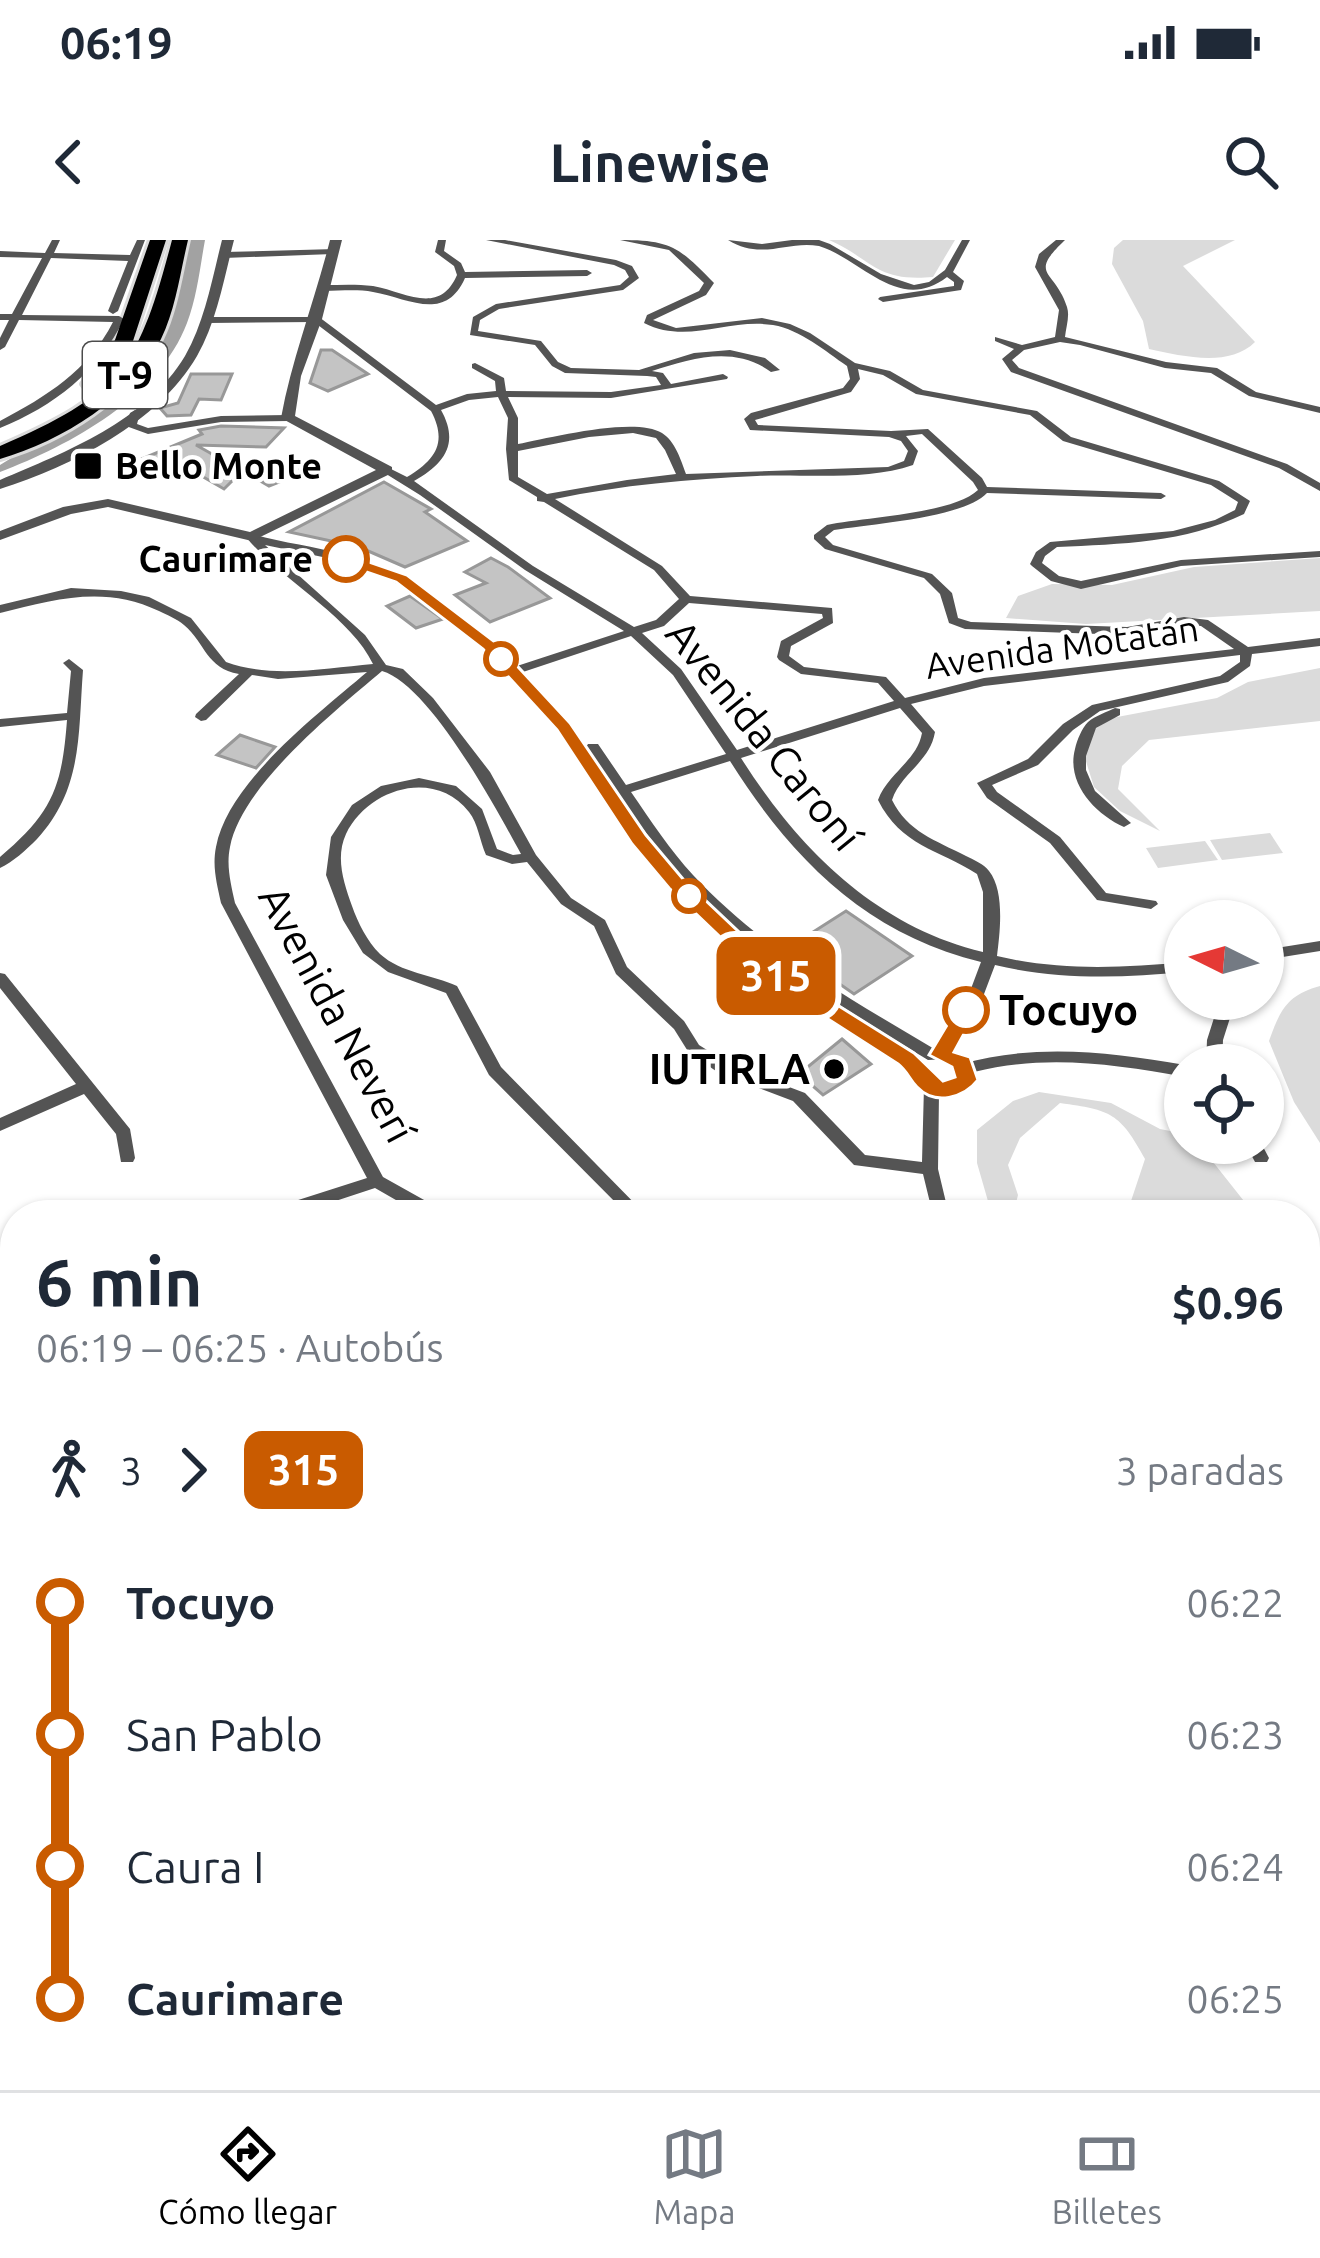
<!DOCTYPE html>
<html lang="es">
<meta charset="utf-8">
<style>
body{margin:0;font-family:Ubuntu,sans-serif;background:#f2f2f3;color:#1f2937;height:100vh;display:flex;flex-direction:column;font-size:45px;white-space:nowrap}
*{box-sizing:border-box;margin:0}
p{font-size:39px;color:#747a83}
.icon{flex:none;width:66px;height:66px;fill:none;stroke:currentColor;stroke-width:2;stroke-linecap:round;stroke-linejoin:round}
.map{position:relative;flex:1;overflow:hidden}
.details{position:absolute;left:0px;top:960px;width:1320px;height:891px;display:flex;flex-direction:column;background:#fff;border-radius:48px 48px 0 0;box-shadow:0 3px 9px #0004}
.details>*{flex:none}
.badge{padding:0 24px;border-radius:18px;font-size:42px;line-height:78px}
.needle{width:78px;rotate:275deg}
.buttons{position:absolute;left:1164px;top:660px;display:grid;gap:24px}
.buttons a{display:grid;place-items:center;width:120px;height:120px;border-radius:50%;background:#fff;box-shadow:0 3px 9px #0004;font-size:60px}
.map>.badge{position:absolute;translate:-50% -50%;box-shadow:0 0 0 6px #fff}
.legs{display:flex;align-items:center;gap:18px;height:132px;padding:0 36px;font-size:39px}
.legs p{margin-inline-start:auto}
.headline{display:flex;align-items:center;justify-content:space-between;height:204px;padding:0 36px}
h1{font-size:66px;font-weight:600;line-height:90px}
ul{padding:0 36px;list-style:none}
li{display:flex;align-items:center;gap:42px;height:132px;font-size:45px}
li i{display:grid;place-items:center;width:18px;height:100%;margin:0 15px;background:currentColor}
li i::after{content:'';width:30px;height:30px;margin:-15px;border:9px solid;border-radius:50%;background:#fff}
li p{margin-inline-start:auto}
li:first-child i{background:linear-gradient(#0000 50%,currentColor 0)}
li:last-child i{background:linear-gradient(currentColor 50%,#0000 0)}
.status{display:flex;justify-content:space-between;align-items:center;height:84px;padding:0 60px;background:#fff;direction:ltr}
.status svg{height:33px;fill:currentColor}
header{display:flex;justify-content:space-between;align-items:center;height:156px;padding:0 36px;background:#fff;font-size:54px;font-weight:600}
.tab-bar{display:flex;justify-content:space-around;align-items:center;height:168px;border-top:3px solid #e0e1e3;background:#fff;font-size:33px;color:#747a83}
.tab-bar a{display:grid;justify-items:center;gap:6px}
.tab-bar .current{color:#000}
.map>svg:first-child{display:block}
.green{fill:#dbdbdb}
.water{fill:#a2a2a2}
.building{fill:#c4c4c4;stroke:#989898;stroke-width:3}
.lines{fill:none;stroke-linecap:round;stroke-linejoin:round}
.motorway-casing{stroke:#dbdbdb;stroke-width:6}
.minor{fill:#545454;fill-rule:evenodd}
.tertiary{fill:#545454;fill-rule:evenodd}
.motorway{fill:#000;fill-rule:evenodd}
.line-1{fill:#c95b00;stroke:#fff;stroke-width:3}
.poi-dot{fill:#000;stroke:#fff;stroke-width:4.5}
.stop-1-dot{fill:#fff;stroke:#c95b00;stroke-width:6}
.labels{text-anchor:middle;stroke-width:9;stroke-linejoin:round;paint-order:stroke}
.far-poi-label{font-size:36px;font-weight:bold;fill:#000;stroke:#fff;text-anchor:start}
.far-stop-label{font-size:36px;font-weight:bold;fill:#000;stroke:#fff;text-anchor:end}
.far-street-label{font-size:36px;fill:#000;stroke:#fff}
.shield{fill:#fff;stroke:#4c4c4c;stroke-width:3}
.shield-label{font-size:39px;font-weight:bold;fill:#000}
.street-label{font-size:42px;fill:#000;stroke:#fff}
.stop-label{font-size:42px;font-weight:bold;fill:#000;stroke:#fff;text-anchor:start}
.poi-label{font-size:42px;font-weight:bold;fill:#000;stroke:#fff;text-anchor:end}
</style>
<div class="status"><b>06:19</b><svg viewBox="0 0 49 12"><path d="M0 12V9h3v3zM5 12V6h3v6zM10 12V3h3v9zM15 12V0h3v12zM26 1h20v11H26zM47 4h2v5h-2z"/></svg></div>
<header><svg class="icon" aria-label="back" viewBox="0 0 24 24"><path d="M15 5l-7 7 7 7"/></svg>Linewise<svg class="icon" aria-label="search" viewBox="0 0 24 24"><circle cx="10" cy="10" r="6"/><path d="M15 15l6 6"/></svg></header>
<div class="map">
<svg width="1320" height="1850" viewBox="0 0 1320 1850">
<rect width="100%" height="100%" fill="#fff"/>
<g class="green">
<path d="M 829,0 L 955,0 L 933,37 C 875,42 874,20 829,0 Z"/>
<path d="M 1123,0 L 1235,0 L 1183,26 L 1255,102 C 1229,128 1182,116 1149,109 L 1143,81 L 1112,24 L 1114,8 Z"/>
<polygon points="1320,318 1320,371 1086,384 1006,378 1018,356 1052,344 1112,345 1194,327"/>
<polygon points="1320,428 1320,481 1149,500 1122,526 1118,549 1160,591 1120,571 1094,547 1084,515 1095,489 1112,478 1217,458 1248,442"/>
<polygon points="1270,593 1283,613 1222,620 1210,600"/>
<polygon points="1205,601 1218,620 1158,628 1146,608"/>
<path d="M 1320,746 L 1320,903 L 1294,862 L 1269,801 C 1280,770 1287,755 1320,746 Z"/>
<path d="M 1039,852 L 1111,863 L 1160,889 L 1185,894 L 1185,903 L 1198,903 L 1255,975 L 1131,975 L 1131,961 L 1145,919 C 1120,873 1111,870 1060,863 L 1020,898 L 1008,925 L 1018,955 L 1013,975 L 992,975 L 977,923 L 977,890 L 1013,861 Z"/>
<polygon points="1305,1019 1320,1041 1320,1194 1305,1174"/>
</g>
<path class="water" d="M 187,0 L 205,0 C 200,27 197,57 187,83 C 159,157 71,205 0,232 L 0,225 L 112,156 Z"/>
<g class="building">
<polygon points="321,110 332,110 368,134 328,151 310,143"/>
<polygon points="191,134 232,134 221,160 199,159 191,175 167,176 160,168 178,163"/>
<polygon points="221,186 284,188 266,207 196,205 242,231 224,249 179,223 164,229 144,218 202,194 199,190"/>
<polygon points="289,220 307,231 269,246 252,236"/>
<polygon points="384,242 431,269 425,272 467,301 405,327 359,307 289,292"/>
<polygon points="491,318 508,327 550,358 490,382 455,355 486,343 465,332"/>
<polygon points="410,356 443,379 416,388 387,366"/>
<polygon points="240,495 275,507 256,528 217,515"/>
<polygon points="846,671 912,716 854,754 788,708"/>
<polygon points="842,799 871,824 823,855 799,834"/>
<polygon points="0,1438 15,1452 15,1504 0,1489"/>
</g>
<g class="lines">
<g class="motorway-casing">
<g id="motorway">
<polygon points="150,0 166,0 133,101 97,148 85,148 82,144 115,100"/>
<path d="M 172,0 L 188,0 C 180,33 176,68 161,99 C 132,158 62,201 0,219 L 0,206 C 123,153 139,125 172,0 Z"/>
</g>
</g>
<g class="minor">
<path d="M 52,0 L 60,0 L 54,13 L 130,15 L 137,0 L 145,0 L 118,71 L 113,74 L 108,71 L 128,21 L 51,18 L 22,75 L 119,76 L 124,79 C 98,132 54,166 0,188 L 0,181 C 47,156 88,131 113,82 L 19,80 L 5,107 L 0,110 L 0,98 L 9,80 L 0,80 L 0,74 L 12,74 L 42,18 L 0,17 L 0,11 L 45,13 Z"/>
<path d="M 438,0 L 446,0 L 444,11 L 461,23 L 465,32 L 587,30 L 592,33 L 587,36 L 465,38 C 445,83 408,58 373,52 C 357,49 340,51 324,51 L 319,48 L 324,45 C 340,45 357,44 373,46 C 406,52 439,76 457,35 L 454,26 L 435,12 Z"/>
<path d="M 486,0 L 505,0 L 616,20 L 632,26 L 639,38 L 623,50 L 499,69 L 480,80 L 478,91 L 541,101 L 558,122 L 571,128 L 639,130 L 694,113 L 730,110 L 765,118 L 780,130 L 771,132 C 735,105 691,118 652,131 L 663,133 L 671,144 L 723,134 L 728,137 L 727,139 L 611,158 L 508,157 L 518,178 L 518,204 C 549,198 635,176 662,193 C 675,201 681,220 686,234 L 888,227 L 904,221 L 908,211 L 901,201 L 889,197 L 750,190 L 744,179 L 751,173 L 843,148 L 850,139 L 847,126 C 825,111 801,90 773,85 C 728,78 687,105 644,83 L 647,75 L 699,51 L 704,43 L 669,10 L 620,0 C 671,0 679,7 714,43 L 706,55 L 653,80 L 676,88 L 762,78 L 790,84 L 810,93 L 855,123 L 890,131 L 923,150 L 1037,171 L 1071,197 L 1219,241 L 1250,261 L 1244,274 C 1185,303 1121,304 1057,307 L 1045,316 L 1042,323 L 1059,336 L 1081,341 L 1181,320 L 1320,311 L 1320,317 L 1181,326 L 1081,349 L 1051,341 L 1032,326 L 1030,324 L 1036,312 L 1050,302 L 1173,291 L 1215,280 L 1235,270 L 1238,262 L 1211,245 L 1063,201 L 1030,175 L 916,154 L 883,135 L 858,129 L 860,139 L 851,152 L 755,180 L 758,185 L 891,191 L 928,189 L 982,238 L 987,247 L 1161,253 L 1166,256 L 1161,259 L 987,253 C 964,278 870,284 834,290 L 825,297 L 833,305 L 932,334 L 952,353 L 958,378 L 971,382 L 1127,387 L 1184,377 L 1208,380 L 1248,407 L 1320,398 L 1320,406 L 1252,414 L 1250,426 L 1228,442 L 1100,471 L 1073,490 L 1038,525 L 992,545 L 997,552 L 1060,597 L 1106,653 L 1156,661 L 1158,664 L 1151,669 L 1097,660 L 1050,603 L 987,558 L 977,543 L 1028,519 L 1063,484 L 1092,465 L 1220,436 L 1240,422 L 1240,415 L 984,446 L 911,464 L 935,492 C 930,522 901,533 892,560 C 908,592 935,600 966,616 C 974,620 984,624 989,631 C 1005,651 1000,692 997,716 C 1059,731 1122,728 1185,722 L 1185,732 C 1121,738 1058,740 995,725 L 981,762 L 947,819 L 928,820 L 895,800 L 798,739 L 737,693 L 681,639 L 618,556 C 669,642 745,705 827,760 C 852,778 879,793 904,811 C 917,820 926,832 939,841 L 955,841 L 961,824 C 1037,803 1109,812 1185,825 L 1185,837 C 1114,824 1045,814 974,832 L 968,849 L 951,854 L 939,853 L 938,929 L 949,975 L 933,975 L 923,934 L 854,925 L 793,861 L 719,833 L 689,813 L 674,789 L 616,734 L 594,686 L 561,664 L 527,622 L 512,624 L 486,615 C 480,602 478,583 469,572 C 435,528 368,548 346,594 C 335,618 344,643 352,666 C 358,683 367,701 380,714 C 401,733 433,735 457,746 L 501,827 L 646,975 L 628,975 L 489,835 L 446,753 L 388,732 L 363,713 L 343,680 L 326,635 L 331,597 L 352,565 L 381,546 L 419,538 L 456,546 L 482,569 L 497,609 L 513,615 L 521,614 C 497,570 430,445 382,431 C 335,471 241,546 230,607 C 226,626 231,644 235,663 L 383,937 L 442,970 L 444,975 L 422,975 L 375,948 L 293,975 L 265,975 L 267,970 L 367,938 L 221,663 C 217,644 212,627 216,607 C 228,542 318,474 367,432 L 278,439 L 252,435 L 206,480 L 201,481 L 195,477 L 196,474 L 239,434 C 206,428 206,404 184,385 C 177,379 167,375 159,371 C 105,345 55,359 0,373 L 0,365 L 71,348 L 121,351 L 149,357 L 191,378 L 226,422 C 272,439 326,428 373,424 C 350,376 281,340 246,297 L 252,294 C 282,303 314,306 344,315 C 413,334 467,376 517,426 L 624,391 L 525,330 L 420,255 L 383,232 L 383,228 L 387,227 L 407,237 C 435,220 448,203 431,171 L 314,82 L 208,83 L 203,80 L 208,77 L 319,77 L 436,165 L 467,154 L 496,151 L 495,141 L 472,128 L 472,124 L 475,123 L 504,138 L 506,151 L 611,152 L 661,145 L 656,137 L 647,136 L 565,133 L 552,126 L 535,105 L 470,95 L 473,77 L 496,64 L 620,45 L 629,37 L 625,30 L 614,25 ZM 498,157 L 508,178 L 506,209 L 509,240 L 537,257 L 537,261 L 544,262 L 654,330 L 679,359 L 656,380 L 634,387 L 533,326 L 414,241 C 444,224 460,204 441,170 L 469,160 ZM 633,193 L 656,198 L 665,210 L 676,234 L 627,240 L 547,254 L 518,237 L 518,211 L 589,197 ZM 922,194 L 973,242 L 978,250 C 953,274 864,277 827,285 L 814,295 L 814,299 L 825,309 L 924,338 L 940,354 L 949,383 L 965,389 L 1127,395 L 1184,385 L 1201,386 L 1234,409 L 984,438 L 905,458 L 886,437 L 804,427 L 789,416 L 791,406 L 833,383 L 832,368 L 690,356 L 662,326 L 555,259 C 622,245 689,239 757,236 C 806,234 867,241 913,225 L 918,211 L 906,196 ZM 265,305 L 337,320 L 372,332 L 404,347 L 450,378 L 487,410 L 539,465 L 585,524 L 634,602 L 690,667 L 753,722 L 891,817 L 924,846 L 922,922 L 865,915 L 805,853 L 731,825 L 699,805 L 684,781 L 627,727 L 605,680 L 571,658 L 536,615 L 490,532 L 433,458 L 403,429 L 386,425 L 365,395 ZM 689,363 L 822,374 L 823,378 L 781,401 L 777,417 L 779,420 L 801,434 L 878,443 L 894,461 L 737,510 L 681,429 L 642,393 L 664,386 ZM 631,396 L 673,435 L 726,514 L 626,545 L 598,504 L 588,504 L 586,507 L 615,548 L 614,549 L 580,499 L 523,432 ZM 900,468 L 922,493 C 917,521 888,533 878,560 C 901,606 938,609 977,634 L 983,652 L 983,712 C 875,686 798,608 741,518 ZM 730,521 C 791,618 866,694 981,722 L 966,762 L 936,810 C 850,759 762,709 693,635 C 670,610 651,581 631,552 Z"/>
<path d="M 728,0 L 762,4 L 792,0 L 819,0 L 830,4 L 881,34 L 914,45 L 929,42 L 945,30 L 962,0 L 970,0 L 953,32 L 964,41 L 961,50 L 883,62 L 878,59 L 880,57 L 954,46 L 954,42 L 947,37 C 899,74 863,20 819,6 C 788,0 761,21 728,0 Z"/>
<path d="M 1056,0 L 1065,0 C 1027,36 1055,29 1067,67 C 1070,76 1066,87 1065,97 L 1166,122 L 1217,128 L 1256,152 L 1320,167 L 1320,173 L 1249,156 L 1211,133 L 1165,128 L 1080,105 L 1060,102 L 1024,110 L 1012,120 L 1019,128 L 1287,224 L 1320,243 L 1320,251 L 1279,228 L 1011,132 L 1002,119 L 1014,109 L 995,101 L 995,97 L 1022,105 L 1055,97 L 1059,70 L 1035,27 L 1039,14 Z"/>
<polygon points="336,9 336,13 333,14 224,18 220,15 224,12"/>
<polygon points="135,170 140,173 137,184 148,188 221,176 288,175 293,178 288,181 221,182 148,194 126,186 130,173"/>
<path d="M 69,419 L 83,430 C 78,494 83,549 37,599 C 26,610 13,622 0,628 L 0,617 C 52,573 62,548 67,480 L 0,487 L 0,479 L 67,473 L 71,431 L 63,423 Z"/>
<path d="M 1115,468 L 1120,469 L 1120,475 L 1096,488 L 1086,516 L 1086,530 L 1095,551 L 1131,583 L 1124,587 C 1095,574 1066,543 1075,509 C 1077,500 1082,488 1088,482 C 1095,476 1107,472 1115,468 Z"/>
<polygon points="1320,701 1320,711 1263,720 1263,710"/>
<polygon points="0,733 5,734 130,889 135,918 133,922 121,922 116,894 84,854 0,891 0,878 76,844 0,748"/>
<polygon points="1220,759 1236,759 1223,800 1222,825 1206,825 1207,800"/>
<polygon points="1245,903 1261,903 1269,918 1267,922 1255,922"/>
<polygon points="15,1070 15,1085 0,1091 0,1076"/>
<path d="M 1305,1168 C 1320,1174 1320,1194 1320,1209 C 1303,1203 1305,1183 1305,1168 Z"/>
<polygon points="1305,1748 1320,1751 1320,1775 1305,1772"/>
<polygon points="15,1775 15,1803 0,1813 0,1785"/>
<polygon points="123,1836 152,1836 161,1850 132,1850"/>
<polygon points="296,1836 321,1836 315,1850 290,1850"/>
<polygon points="1021,1836 1045,1836 1046,1850 1022,1850"/>
</g>
<g class="tertiary">
<path d="M 222,0 L 234,0 C 224,38 217,81 197,116 C 158,183 72,226 0,249 L 0,240 C 66,212 146,181 185,116 C 205,81 212,39 222,0 Z"/>
<path d="M 330,0 L 342,0 L 322,79 L 301,136 L 295,176 L 392,227 L 392,233 L 252,301 L 108,267 L 71,274 L 0,300 L 0,291 L 63,267 L 108,259 L 250,292 L 376,230 L 281,178 C 292,118 315,60 330,0 Z"/>
<polygon points="15,1192 15,1212 0,1217 0,1197"/>
<polygon points="1305,1274 1314,1277 1320,1292 1320,1337 1311,1334 1305,1319"/>
<polygon points="15,1364 15,1388 0,1390 0,1366"/>
<polygon points="15,1554 15,1588 0,1597 0,1563"/>
</g>
<use href="#motorway" class="motorway"/>
</g>
<path class="line-1" d="M 346,314 L 407,335 L 495,402 L 570,483 L 646,595 L 683,639 L 775,726 L 914,813 L 943,841 L 955,837 L 952,827 L 929,815 L 959,765 L 974,765 L 977,770 L 954,812 L 970,817 L 978,840 C 964,858 935,866 917,847 C 909,839 908,832 898,824 L 761,736 L 669,648 L 632,604 L 557,490 L 483,409 L 396,342 L 340,323 L 338,319 Z"/>
<g class="poi-dot">
<rect x="73" y="211" width="30" height="30" rx="6"/>
<circle cx="834" cy="829" r="12"/>
</g>
<g class="stop-1-dot">
<circle cx="346" cy="319" r="21"/>
<circle cx="501" cy="419" r="15"/>
<circle cx="689" cy="656" r="15"/>
<circle cx="966" cy="770" r="21"/>
</g>
<g class="labels">
<g class="far-poi-label">
<text x="115" y="239">Bello Monte</text>
</g>
<g class="far-stop-label">
<text x="313" y="332">Caurimare</text>
</g>
<g class="far-street-label">
<text transform="translate(1062 407) rotate(-8)" y="13">Avenida Motatán</text>
</g>
<rect class="shield" x="83" y="102" width="84" height="66" rx="9"/>
<g class="shield-label">
<text x="125" y="149">T-9</text>
</g>
<g class="street-label">
<text transform="translate(764 495) rotate(51)" y="15">Avenida Caroní</text>
<text transform="translate(337 774) rotate(62)" y="15">Avenida Neverí</text>
</g>
<g class="stop-label">
<text x="999" y="785">Tocuyo</text>
</g>
<g class="poi-label">
<text x="810" y="844">IUTIRLA</text>
</g>
</g>
</svg>
<div class="buttons">
<a><svg class="needle" viewBox="-14 -14 28 28"><path d="M0-13l5 13h-10z" fill="#e53935"/><path d="M0 13l5-13h-10z" fill="#747a83"/></svg></a>
<a><svg class="icon" aria-label="locate" viewBox="0 0 24 24"><circle cx="12" cy="12" r="6"/><path d="M12 2v4M12 18v4M2 12h4M18 12h4"/></svg></a>
</div>
<b class="badge" style="left:776px;top:736px;background:#c95b00;color:#fff">315</b>
<section class="details">
<div class="headline"><div><h1>6 min</h1><p>06:19 – 06:25 · Autobús</p></div><b>$0.96</b></div>
<div class="legs"><svg class="icon" aria-label="walk" viewBox="0 0 24 24"><circle cx="13" cy="4" r="2"/><path d="M13 8l-2 6 4 7M11 14l-3 7M7 12l3-4h3l4 4"/></svg>3<svg class="icon" aria-label="forward" viewBox="0 0 24 24"><path d="M9 5l7 7-7 7"/></svg><b class="badge" style="background:#c95b00;color:#fff">315</b><p>3 paradas</p></div>
<ul>
<li><i style="color:#c95b00"></i><b>Tocuyo</b><p>06:22</p></li>
<li><i style="color:#c95b00"></i><span>San Pablo</span><p>06:23</p></li>
<li><i style="color:#c95b00"></i><span>Caura I</span><p>06:24</p></li>
<li><i style="color:#c95b00"></i><b>Caurimare</b><p>06:25</p></li>
</ul>
</section>
</div>
<nav class="tab-bar">
<a class="current"><svg class="icon" aria-label="directions" viewBox="0 0 24 24"><path d="M12 3l9 9-9 9-9-9zM9 14v-3h6M13 9l2 2-2 2"/></svg>Cómo llegar</a>
<a><svg class="icon" aria-label="map" viewBox="0 0 24 24"><path d="M3 6l6-2 6 2 6-2v14l-6 2-6-2-6 2zM9 4v14M15 6v14"/></svg>Mapa</a>
<a><svg class="icon" aria-label="tickets" viewBox="0 0 24 24"><path d="M3 7h18v10H3zM15 7v10"/></svg>Billetes</a>
</nav>
